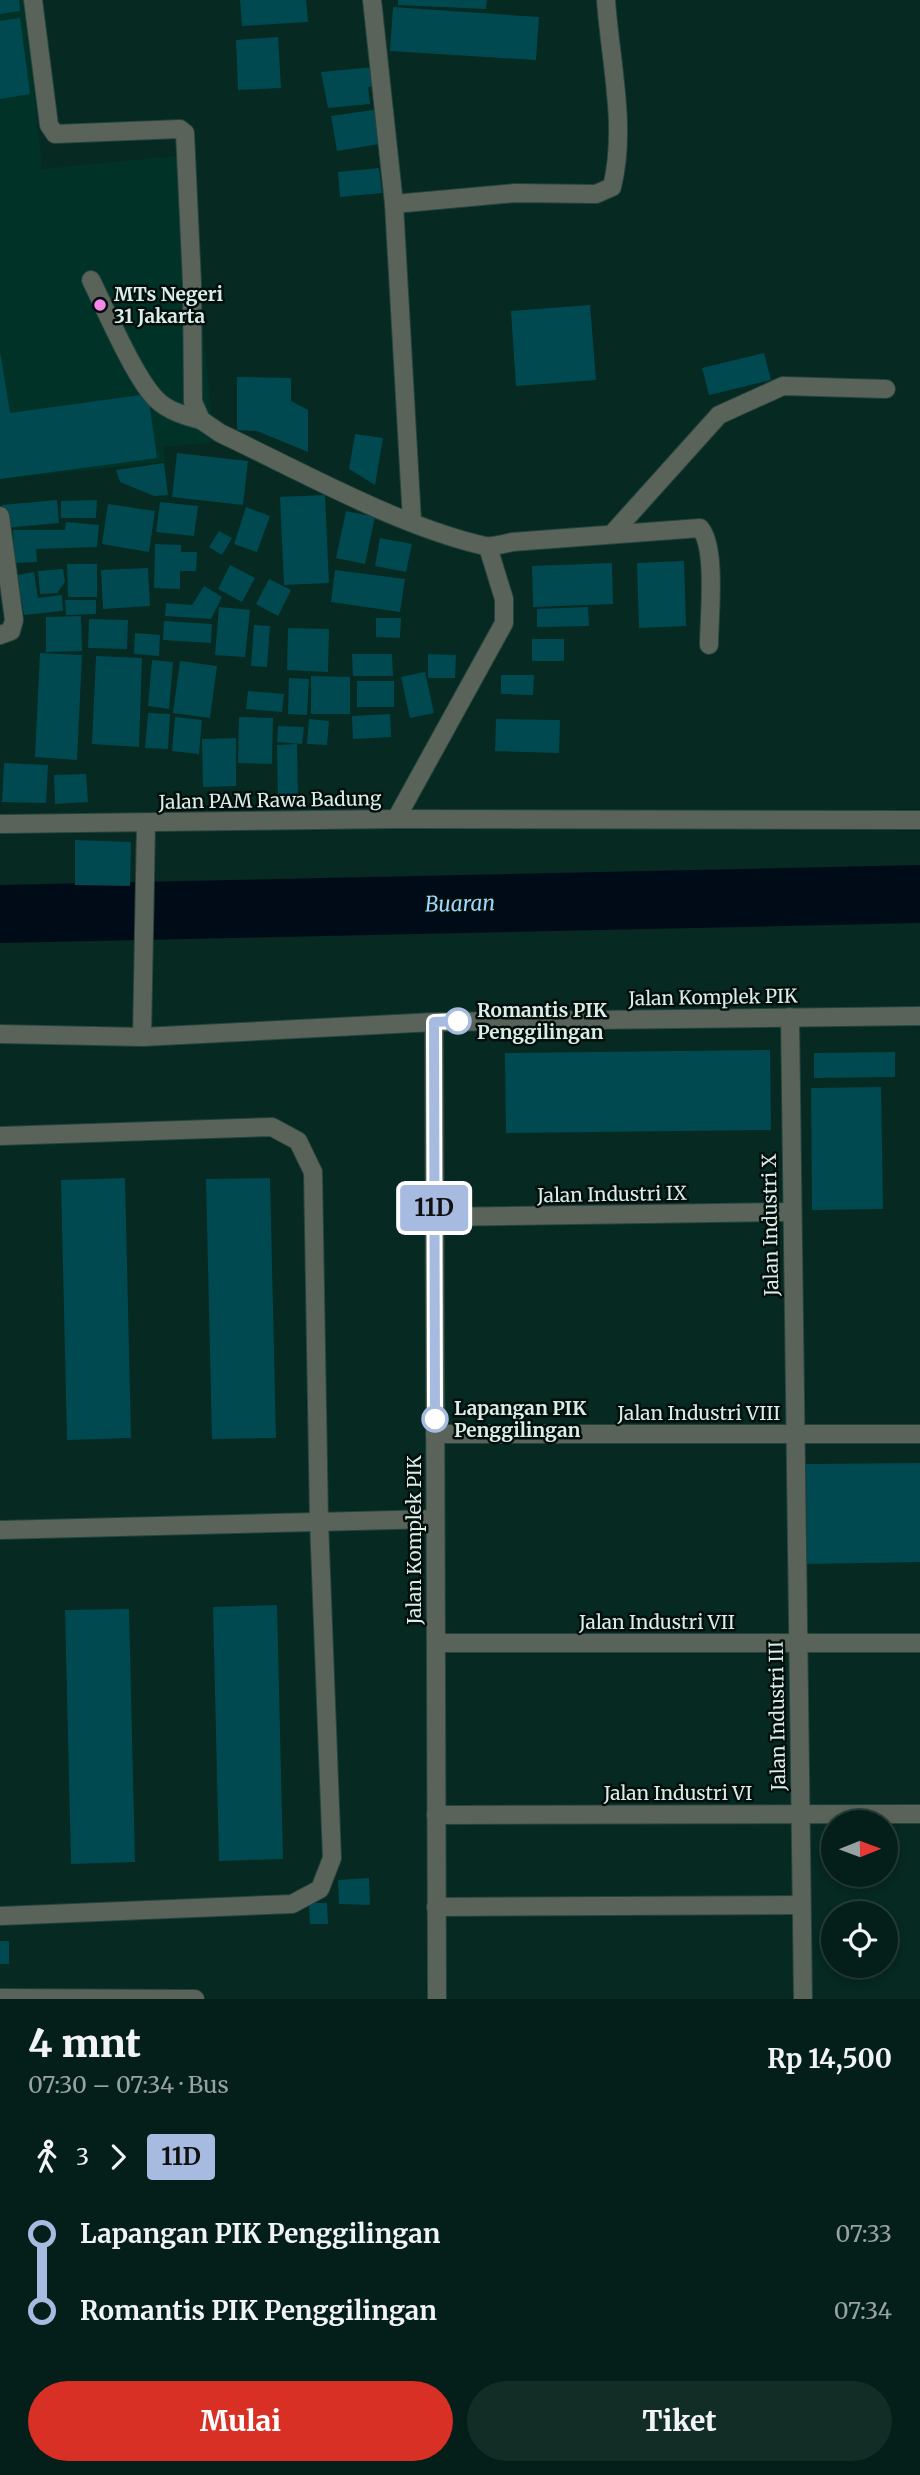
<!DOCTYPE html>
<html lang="id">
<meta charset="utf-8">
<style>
body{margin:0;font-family:Merriweather,serif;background:#122c26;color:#f1f3f6;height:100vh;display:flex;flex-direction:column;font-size:26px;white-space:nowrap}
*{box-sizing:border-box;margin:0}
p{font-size:23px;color:#97a2a2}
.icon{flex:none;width:38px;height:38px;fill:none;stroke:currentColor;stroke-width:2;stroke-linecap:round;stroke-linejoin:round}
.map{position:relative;height:1999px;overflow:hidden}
.sheet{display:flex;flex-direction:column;background:#041f19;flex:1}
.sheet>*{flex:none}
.badge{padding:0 14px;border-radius:5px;font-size:24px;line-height:46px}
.needle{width:46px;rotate:89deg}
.fabs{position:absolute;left:821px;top:1810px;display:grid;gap:14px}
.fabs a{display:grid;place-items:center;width:77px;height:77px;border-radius:50%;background:#041f19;box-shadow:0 4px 10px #0003,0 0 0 2px #253d38;font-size:35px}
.map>.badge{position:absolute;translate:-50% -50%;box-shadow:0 0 0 4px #fff}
.legs{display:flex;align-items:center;gap:10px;height:77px;padding:0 28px;font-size:23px}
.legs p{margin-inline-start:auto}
.head{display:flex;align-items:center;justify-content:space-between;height:119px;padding:0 28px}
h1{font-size:38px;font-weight:800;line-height:52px}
.button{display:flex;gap:14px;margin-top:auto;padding:14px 28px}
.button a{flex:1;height:80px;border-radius:42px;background:#d93025;color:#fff;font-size:28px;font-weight:800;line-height:80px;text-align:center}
.button a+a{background:#122c26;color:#f1f3f6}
ul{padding:0 28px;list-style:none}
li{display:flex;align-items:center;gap:24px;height:77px;font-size:26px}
li i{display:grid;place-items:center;width:10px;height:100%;margin:0 9px;background:currentColor}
li i::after{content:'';width:18px;height:18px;margin:-9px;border:5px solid;border-radius:50%;background:#041f19}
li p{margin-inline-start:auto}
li:first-child i{background:linear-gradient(#0000 50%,currentColor 0)}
li:last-child i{background:linear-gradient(currentColor 50%,#0000 0)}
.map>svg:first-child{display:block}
.built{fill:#013228}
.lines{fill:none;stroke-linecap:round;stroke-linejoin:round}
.river{stroke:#000b18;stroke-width:58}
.building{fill:#004950}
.minor-casing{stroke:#24443d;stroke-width:20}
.minor{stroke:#5a6359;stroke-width:18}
.line-1-casing{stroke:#fff;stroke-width:16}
.line-1{stroke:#a7bbe0;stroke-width:10}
.poi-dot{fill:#f788eb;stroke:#030f0c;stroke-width:2.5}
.stop-1-dot{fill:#fff;stroke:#a7bbe0;stroke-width:3.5}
.labels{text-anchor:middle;stroke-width:5;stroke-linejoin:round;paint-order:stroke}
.poi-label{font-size:19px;font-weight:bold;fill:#dbede7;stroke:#030f0c;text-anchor:start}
.street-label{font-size:19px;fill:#dbede7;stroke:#030f0c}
.stop-label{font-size:19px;font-weight:bold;fill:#dbede7;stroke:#030f0c;text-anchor:start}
.water-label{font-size:21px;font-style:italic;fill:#9cd7fe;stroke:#030f0c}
</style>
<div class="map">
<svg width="920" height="1999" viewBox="0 0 920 1999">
<rect width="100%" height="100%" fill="#062921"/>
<polygon class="built" points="0,0 25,0 42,169 186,155 214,442 164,447 165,462 0,479"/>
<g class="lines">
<polyline class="river" points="0,914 920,894"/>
</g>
<g class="building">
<polygon points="0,0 19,0 20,11 0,14"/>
<polygon points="240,0 306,0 308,22 242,26"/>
<polygon points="398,0 487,0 486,9 398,5"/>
<polygon points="393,7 539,17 536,60 390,51"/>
<polygon points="20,18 30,94 0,99 0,21"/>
<polygon points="278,37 281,88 238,90 236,40"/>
<polygon points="374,67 376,86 368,87 370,104 328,108 321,72"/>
<polygon points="380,109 385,143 337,151 331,116"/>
<polygon points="379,168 382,193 340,197 338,172"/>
<polygon points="590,305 596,380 516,386 511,311"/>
<polygon points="0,352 10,413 148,394 157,458 0,479"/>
<polygon points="764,353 771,380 709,395 702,368"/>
<polygon points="237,377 291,378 291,401 308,410 308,452 257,431 237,430"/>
<polygon points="355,434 383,438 375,485 349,469"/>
<polygon points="177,453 248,461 243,505 172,497"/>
<polygon points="164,463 168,495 154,496 120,482 116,470"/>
<polygon points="325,495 329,583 284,585 280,497"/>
<polygon points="57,500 59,523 4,528 2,505"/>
<polygon points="97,500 96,518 61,518 61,501"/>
<polygon points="160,502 198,506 194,536 156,532"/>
<polygon points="108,504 155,511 149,552 102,544"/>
<polygon points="246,507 270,516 257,552 234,544"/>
<polygon points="346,511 375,517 365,564 336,558"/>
<polygon points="66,522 99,525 97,547 36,549 37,562 15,563 13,530 65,530"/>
<polygon points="219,531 232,538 222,555 209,547"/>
<polygon points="380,538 412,544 406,572 375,566"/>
<polygon points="155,544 181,545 181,552 197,552 196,571 180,571 180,589 154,588"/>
<polygon points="684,561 686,626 639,628 637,563"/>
<polygon points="612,563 613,604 533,607 532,566"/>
<polygon points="67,564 97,564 97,597 68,597"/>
<polygon points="230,565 255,578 242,602 218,589"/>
<polygon points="148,568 150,606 103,609 101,570"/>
<polygon points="63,569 65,582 57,593 40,594 38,571"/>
<polygon points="335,570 405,579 400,612 331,602"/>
<polygon points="34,572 38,598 62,595 63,611 24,615 17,575"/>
<polygon points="269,579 291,590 278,616 256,604"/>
<polygon points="204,586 222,597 211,619 165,616 166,603 192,605"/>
<polygon points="65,600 96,600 96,614 66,615"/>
<polygon points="219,607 250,610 245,657 215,655"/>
<polygon points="588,607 589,626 537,627 537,609"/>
<polygon points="81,616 82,651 46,652 46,617"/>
<polygon points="376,618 401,618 400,638 376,637"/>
<polygon points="89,619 128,620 127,649 88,648"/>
<polygon points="164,621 212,624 211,643 163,640"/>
<polygon points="254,625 270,626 267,667 251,666"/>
<polygon points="288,628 329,629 328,672 287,670"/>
<polygon points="135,633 160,635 159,656 134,654"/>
<rect x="532" y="639" width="32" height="22"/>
<polygon points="40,653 82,655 77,760 35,757"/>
<polygon points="352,654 392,654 393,676 353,676"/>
<polygon points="428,654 456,655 455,678 428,678"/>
<polygon points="96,656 142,658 139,747 92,744"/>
<polygon points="152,660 173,662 169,709 148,706"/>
<polygon points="180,661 217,666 210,718 173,713"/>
<polygon points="425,672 434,713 410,718 401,677"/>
<polygon points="501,675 534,675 533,695 501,694"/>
<polygon points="311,676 350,677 350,714 311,714"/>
<polygon points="289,678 309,679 307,715 288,714"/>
<rect x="357" y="681" width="37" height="26"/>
<polygon points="248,691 284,694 282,712 246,709"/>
<polygon points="148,713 170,714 168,749 145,748"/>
<polygon points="390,714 391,737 353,739 352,716"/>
<polygon points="175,717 202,720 199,754 172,751"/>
<polygon points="239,717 273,718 272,764 238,763"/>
<polygon points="309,719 329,721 327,745 307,744"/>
<polygon points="496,719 560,720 559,753 495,751"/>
<polygon points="278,726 304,727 302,744 277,742"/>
<polygon points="236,738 236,786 203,787 202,739"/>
<polygon points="297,744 298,798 278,799 277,745"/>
<polygon points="4,763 48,765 46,803 2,802"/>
<polygon points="86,774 88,802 55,804 54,775"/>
<polygon points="75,840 131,842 130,886 75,885"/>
<polygon points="770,1050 771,1130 506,1133 505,1053"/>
<polygon points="895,1052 895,1077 814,1078 814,1053"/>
<polygon points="881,1087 883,1209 812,1210 811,1088"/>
<polygon points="125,1178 131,1438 67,1440 61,1180"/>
<polygon points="270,1178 276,1438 212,1439 206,1179"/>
<polygon points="920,1463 920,1562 807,1564 806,1464"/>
<polygon points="277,1605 283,1859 219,1861 213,1607"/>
<polygon points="129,1609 135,1862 71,1864 65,1610"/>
<polygon points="369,1878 370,1905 339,1904 338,1880"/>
<polygon points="309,1903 327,1903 328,1924 310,1924"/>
<rect x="0" y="1941" width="9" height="23"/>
</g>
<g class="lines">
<g class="minor-casing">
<g id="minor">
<path d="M 33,0 L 49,125 L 55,134 L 180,129 L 185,133 L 192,283 L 193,402 L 201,420 L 220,433 C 300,471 400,527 485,546 C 493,547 504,544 512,542 L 700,528 C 717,547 709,618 709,645"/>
<polyline points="372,0 394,204 412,521"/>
<path d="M 394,204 L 515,193 L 596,194 L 612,187 C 627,127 610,60 606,0"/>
<path d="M 91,280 C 106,310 135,379 157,400 C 168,411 186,416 201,420"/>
<polyline points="0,516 14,620 11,631 0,635"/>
<polyline points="612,534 719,415 783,386 886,389"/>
<polyline points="396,819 504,623 504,599 488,547"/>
<polyline points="0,824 396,819 920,820"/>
<polyline points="790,1017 803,1999"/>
<polyline points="434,1022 437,1999"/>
<polyline points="0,1034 142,1037 434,1022 920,1016"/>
<polyline points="142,1037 146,824"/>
<polyline points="0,1136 272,1127 298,1141 313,1172 319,1521 332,1858 320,1889 292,1904 0,1916"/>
<polyline points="434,1217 790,1212"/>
<polyline points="435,1434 920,1434"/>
<polyline points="0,1530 435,1519"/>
<polyline points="436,1643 920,1643"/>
<polyline points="436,1815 920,1814"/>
<polyline points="436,1907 801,1905"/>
<polyline points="0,1998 195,1999"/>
</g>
</g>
<use href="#minor" class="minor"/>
</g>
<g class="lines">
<g class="line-1-casing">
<polyline id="line-1" points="435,1419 434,1022 458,1021"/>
</g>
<use href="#line-1" class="line-1"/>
</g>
<circle class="poi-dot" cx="100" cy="305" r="7"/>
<g class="stop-1-dot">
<circle cx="458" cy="1021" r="12"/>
<circle cx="435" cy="1419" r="12"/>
</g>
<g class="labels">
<g class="poi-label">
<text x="114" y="301">MTs Negeri<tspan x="114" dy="22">31 Jakarta</tspan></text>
</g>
<g class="street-label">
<text transform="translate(270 800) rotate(-1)" y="7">Jalan PAM Rawa Badung</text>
<text transform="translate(713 997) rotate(-1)" y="7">Jalan Komplek PIK</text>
<text transform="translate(612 1194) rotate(-1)" y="7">Jalan Industri IX</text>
<text transform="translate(770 1225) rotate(-91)" y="7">Jalan Industri X</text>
<text x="699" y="1420">Jalan Industri VIII</text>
<text transform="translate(414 1540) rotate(-90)" y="7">Jalan Komplek PIK</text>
<text x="657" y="1629">Jalan Industri VII</text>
<text transform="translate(777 1716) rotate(-91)" y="7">Jalan Industri III</text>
<text x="678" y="1800">Jalan Industri VI</text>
</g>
<g class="stop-label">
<text x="477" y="1017">Romantis PIK<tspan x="477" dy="22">Penggilingan</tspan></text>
<text x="454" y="1415">Lapangan PIK<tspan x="454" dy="22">Penggilingan</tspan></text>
</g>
<g class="water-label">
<text transform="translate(460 904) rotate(-1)" y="7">Buaran</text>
</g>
</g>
</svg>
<div class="fabs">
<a><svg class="needle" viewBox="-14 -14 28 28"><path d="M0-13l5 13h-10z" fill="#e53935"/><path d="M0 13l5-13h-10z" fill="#97a2a2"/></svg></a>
<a><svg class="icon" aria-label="locate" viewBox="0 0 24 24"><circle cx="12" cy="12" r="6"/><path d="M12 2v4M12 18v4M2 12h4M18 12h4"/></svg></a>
</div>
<b class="badge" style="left:434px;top:1208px;background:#a7bbe0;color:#111">11D</b>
</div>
<section class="sheet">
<div class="head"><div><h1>4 mnt</h1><p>07:30 – 07:34 · Bus</p></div><b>Rp 14,500</b></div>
<div class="legs"><svg class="icon" aria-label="walk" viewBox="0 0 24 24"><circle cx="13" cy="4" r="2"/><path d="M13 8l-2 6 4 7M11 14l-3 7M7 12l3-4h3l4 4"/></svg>3<svg class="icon" aria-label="forward" viewBox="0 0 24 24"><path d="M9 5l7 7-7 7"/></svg><b class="badge" style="background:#a7bbe0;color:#111">11D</b></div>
<ul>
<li><i style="color:#a7bbe0"></i><b>Lapangan PIK Penggilingan</b><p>07:33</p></li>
<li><i style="color:#a7bbe0"></i><b>Romantis PIK Penggilingan</b><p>07:34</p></li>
</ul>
<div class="button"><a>Mulai</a><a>Tiket</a></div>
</section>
